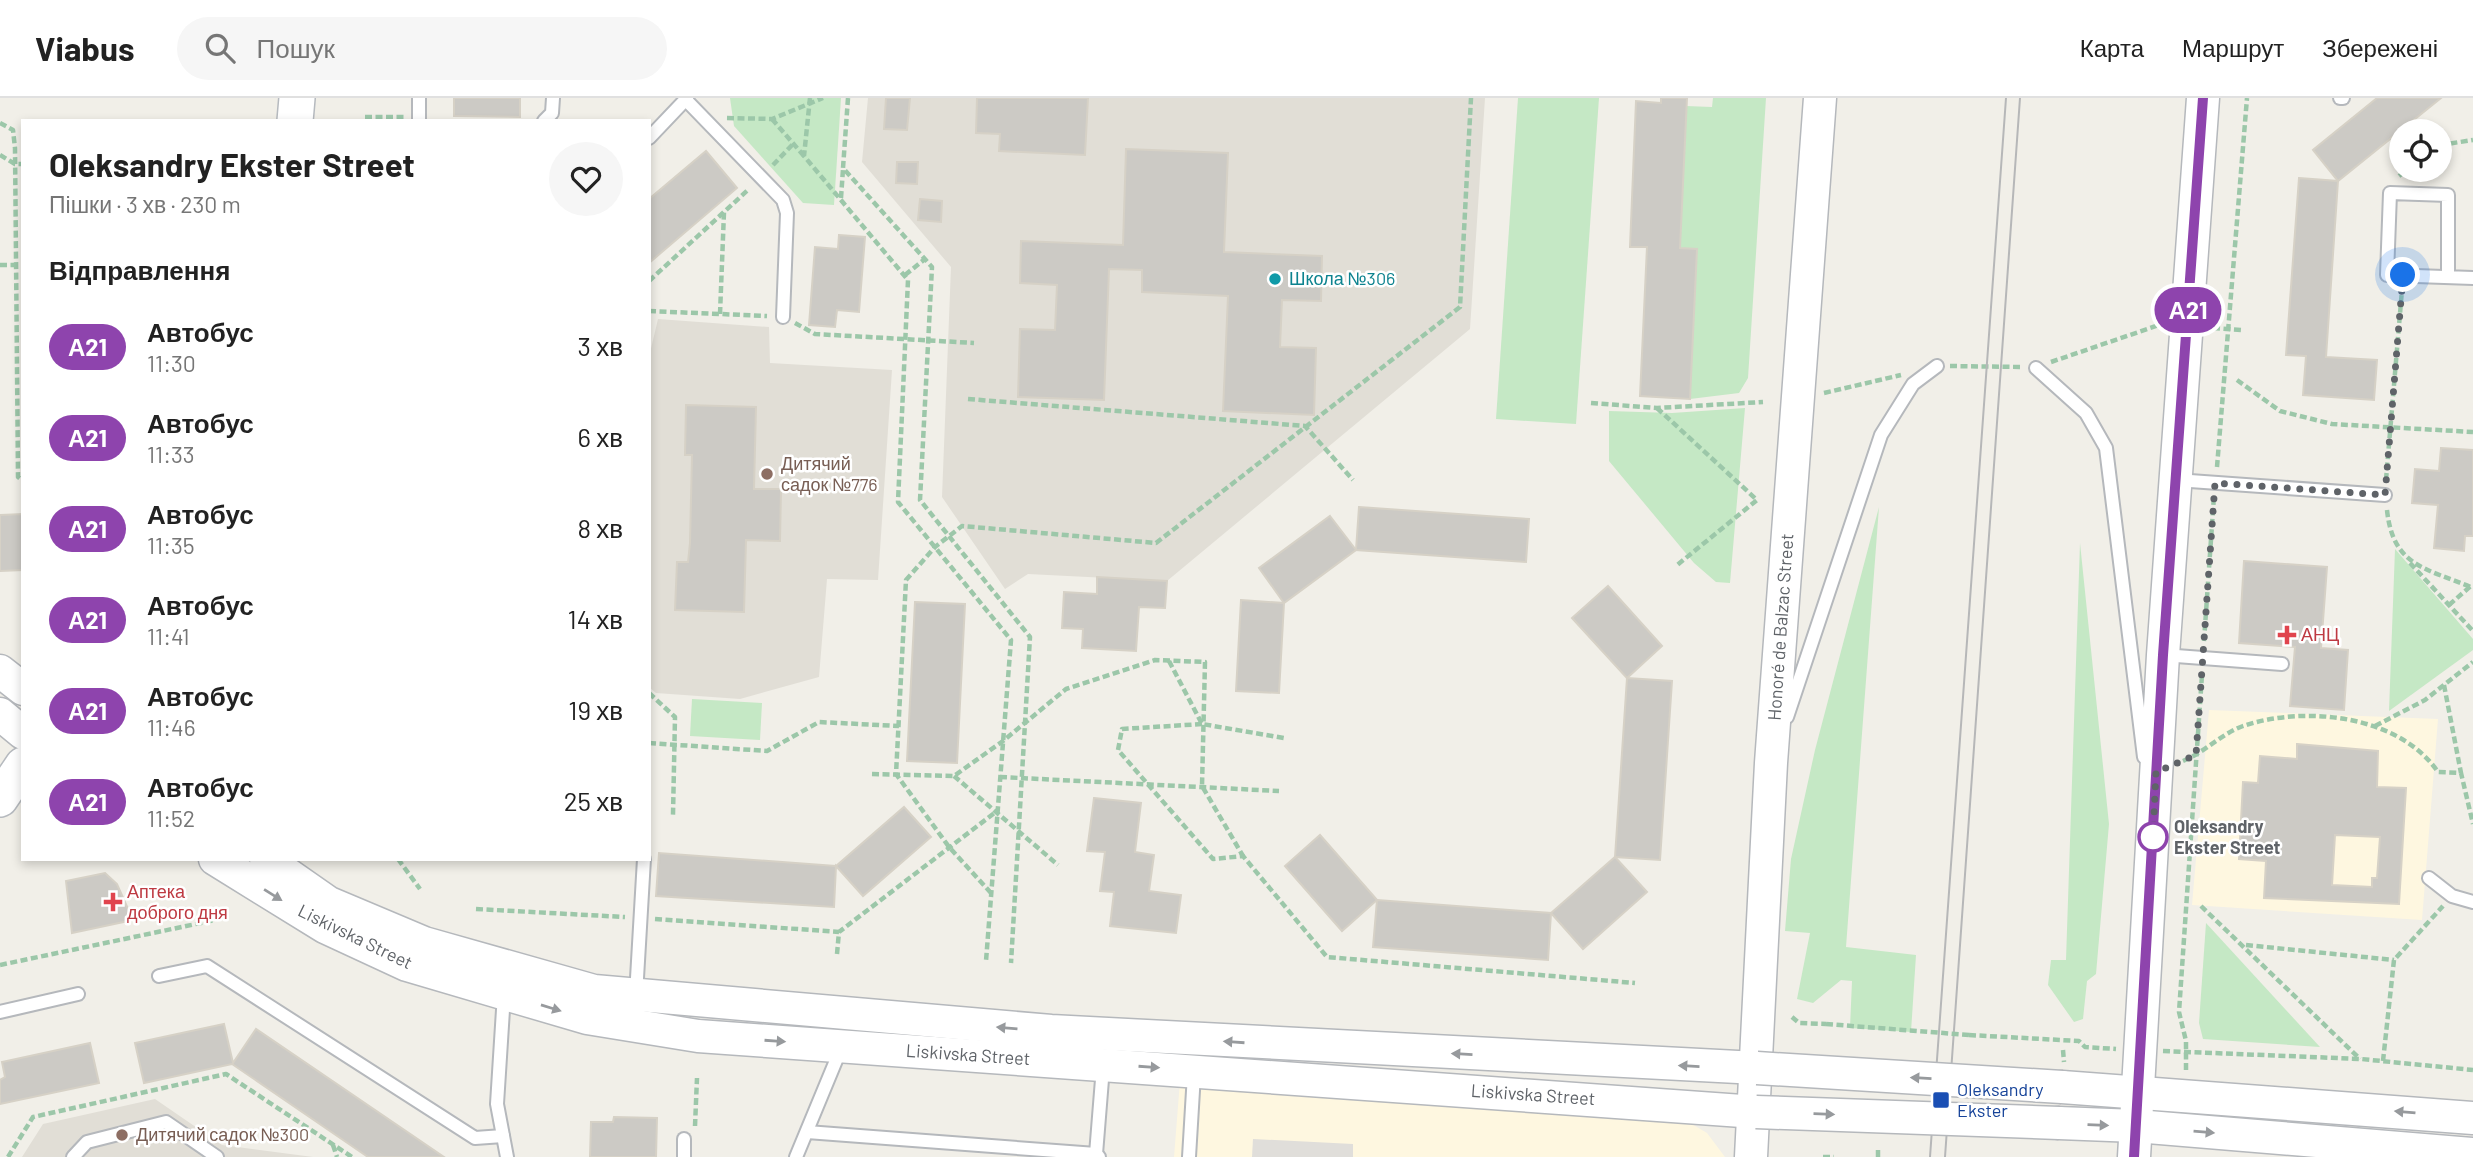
<!DOCTYPE html>
<html lang="uk">
<meta charset="utf-8">
<style>
body{margin:0;font-family:Barlow,sans-serif;background:#f6f6f6;color:#222;height:100vh;display:flex;flex-direction:column;font-size:26px;white-space:nowrap}
*{box-sizing:border-box;margin:0}
p{font-size:23px;color:#767676}
.icon{flex:none;width:38px;height:38px;fill:none;stroke:currentColor;stroke-width:2;stroke-linecap:round;stroke-linejoin:round}
.map{position:relative;flex:1;overflow:hidden}
.details{position:absolute;left:21px;top:21px;width:630px;height:742px;display:flex;flex-direction:column;background:#fff;border-radius:0px;box-shadow:0 4px 10px #0003}
.details>*{flex:none}
.badge{padding:0 14px;border-radius:23px;font-size:24px;line-height:46px}
.controls{position:absolute;left:2389px;top:21px;display:grid;gap:14px}
.controls a{display:grid;place-items:center;width:63px;height:63px;border-radius:50%;background:#fff;box-shadow:0 4px 10px #0003;font-size:35px}
.you{position:absolute;width:35px;height:35px;margin:-18px;border:5px solid #fff;border-radius:50%;background:#1a73e8;box-shadow:0 0 0 10px #1a73e833}
.map>.badge{position:absolute;translate:-50% -50%;box-shadow:0 0 0 4px #fff}
h2{padding:0 28px;font-size:26px;line-height:63px}
.round{display:grid;place-items:center;flex:none;width:74px;height:74px;border-radius:37px;background:#f6f6f6}
.summary{display:flex;align-items:center;justify-content:space-between;height:119px;padding:0 28px}
h1{font-size:33px;font-weight:700;line-height:52px}
ul{padding:0;list-style:none}
li{display:flex;align-items:center;gap:21px;height:91px;padding:0 28px}
li div{flex:1}
li b{display:block;font-size:26px}
li em{font-style:normal}
li .badge{min-width:77px;font-weight:700;text-align:center}
header{display:flex;align-items:center;gap:42px;box-sizing:border-box;height:98px;padding:0 35px;background:#fff;border-bottom:2px solid #e0e0e0}
header strong{font-size:33px}
nav{display:flex;gap:38px;margin-inline-start:auto;font-size:24px}
.search{width:490px;height:63px;background:#f6f6f6;display:flex;align-items:center;gap:18px;box-sizing:border-box;padding:0 24px;border-radius:38px;color:#767676;font-size:26px}
.map>svg:first-child{display:block}
.commercial{fill:#fef7e0}
.industrial{fill:#e0deda}
.education{fill:#e1ded6}
.green{fill:#c5e8c5}
.building{fill:#cccac5;stroke:#d6d1c6;stroke-width:2;fill-rule:evenodd}
.lines{fill:none;stroke-linecap:round;stroke-linejoin:round}
.service-casing{stroke:#b5b8bc;stroke-width:16}
.tertiary-casing{stroke:#b5b8bc;stroke-width:35}
.secondary-casing{stroke:#b6babf;stroke-width:38}
.path{stroke:#9cc7a9;stroke-width:4.5;stroke-dasharray:7 3.5;stroke-linecap:butt}
.service{stroke:#fff;stroke-width:12}
.tertiary{stroke:#fff;stroke-width:32}
.secondary{stroke:#fff;stroke-width:35}
.tram{stroke:#b6b7b8;stroke-width:2}
.tertiary-bridge-casing{stroke:#b5b8bc;stroke-width:35;stroke-linecap:butt}
.path-bridge{stroke:#9cc7a9;stroke-width:4.5;stroke-dasharray:7 3.5;stroke-linecap:butt}
.tertiary-bridge{stroke:#fff;stroke-width:32}
.oneway{fill:#979a9d}
.line-casing{stroke:#fff;stroke-width:16}
.line{stroke:#8e44ad;stroke-width:10}
.walk{stroke:#5f6368;stroke-width:7;stroke-dasharray:0 12.6}
.culture-dot{fill:#0f9aa8;stroke:#fff;stroke-width:2.5}
.education-dot{fill:#8d6e63;stroke:#fff;stroke-width:2.5}
.health-dot{fill:#e0444e;stroke:#fff;stroke-width:2.5}
.stop-dot{fill:#fff;stroke:#8e44ad;stroke-width:3.5}
.transit-dot{fill:#1a4fb4;stroke:#fff;stroke-width:2.5}
.labels{text-anchor:middle;stroke-width:5;stroke-linejoin:round;paint-order:stroke}
.culture-label{font-size:18px;fill:#0d838f;stroke:#fff;text-anchor:start}
.education-label{font-size:18px;fill:#785e54;stroke:#fff;text-anchor:start}
.street-label{font-size:18px;fill:#5f6368;stroke:#fff}
.health-label{font-size:18px;fill:#be3a42;stroke:#fff;text-anchor:start}
.stop-label{font-size:18px;font-weight:bold;fill:#5f6368;stroke:#fff;text-anchor:start}
.transit-label{font-size:18px;fill:#164399;stroke:#fff;text-anchor:start}
</style>
<header>
<strong>Viabus</strong>
<div class="search"><svg class="icon" aria-label="search" viewBox="0 0 24 24"><circle cx="10" cy="10" r="6"/><path d="M15 15l6 6"/></svg>Пошук</div>
<nav><a>Карта</a><a>Маршрут</a><a>Збережені</a></nav>
</header>
<div class="map">
<svg width="2473" height="1059" viewBox="0 0 2473 1059">
<rect width="100%" height="100%" fill="#f1efe8"/>
<g class="commercial">
<polygon points="2209,612 2438,621 2422,822 2192,807"/>
<polygon points="1180,983 1680,1019 1707,1035 1725,1059 1174,1059"/>
</g>
<polygon class="industrial" points="1253,1041 1353,1046 1353,1059 1252,1059"/>
<g class="education">
<polygon points="868,0 1485,0 1470,231 1167,483 1028,476 1005,491 942,399 951,169 862,64"/>
<polygon points="658,221 769,229 770,265 892,272 878,482 827,481 819,579 740,601 656,595 649,589 649,259"/>
<polygon points="155,1001 222,1047 313,1059 22,1059 43,1026"/>
</g>
<g class="green">
<polygon points="730,0 841,0 834,107 803,105 734,28"/>
<polygon points="1518,0 1599,0 1576,326 1496,321"/>
<polygon points="1713,0 1766,0 1748,280 1739,295 1690,301 1697,152 1680,150 1686,8 1712,9"/>
<polygon points="1745,310 1730,485 1716,484 1694,465 1609,363 1609,313 1672,315"/>
<polygon points="1879,409 1846,849 1916,857 1911,934 1850,930 1852,883 1841,882 1813,905 1797,901 1810,835 1785,833 1791,761 1815,652"/>
<polygon points="2080,445 2109,726 2096,876 2087,883 2083,921 2074,924 2048,887 2051,862 2066,862"/>
<polygon points="2395,451 2473,541 2473,552 2389,613"/>
<polygon points="692,601 762,605 760,642 690,638"/>
<polygon points="2206,825 2320,949 2203,941 2199,925"/>
</g>
<g class="building">
<polygon points="454,0 520,0 520,19 454,18"/>
<polygon points="886,0 910,0 907,32 884,31"/>
<polygon points="977,0 1088,0 1085,57 999,53 1000,36 976,35"/>
<polygon points="1661,0 1687,0 1680,150 1697,151 1690,301 1640,298 1647,149 1630,149 1636,3 1661,5"/>
<polygon points="2377,0 2441,0 2338,83 2313,52"/>
<polygon points="1126,51 1228,55 1224,154 1322,158 1321,203 1282,202 1280,249 1316,250 1314,317 1223,313 1228,198 1142,194 1142,172 1109,171 1104,302 1018,299 1020,231 1055,232 1057,187 1020,185 1021,143 1123,147"/>
<polygon points="706,53 737,90 649,165 649,101"/>
<polygon points="897,64 918,64 917,86 896,85"/>
<polygon points="2299,80 2338,83 2326,259 2377,262 2374,302 2303,297 2306,258 2286,257"/>
<polygon points="920,101 942,103 941,124 918,122"/>
<polygon points="839,137 865,139 859,214 837,212 835,229 809,227 815,149 838,151"/>
<polygon points="686,307 756,309 754,391 781,391 780,443 746,442 744,514 675,512 677,464 688,464 690,445 692,357 685,357"/>
<polygon points="2441,350 2473,352 2473,438 2465,438 2464,453 2434,450 2438,407 2412,405 2415,371 2439,373"/>
<polygon points="1359,409 1529,421 1526,464 1356,452"/>
<polygon points="23,416 23,472 0,473 0,417"/>
<polygon points="1330,418 1356,452 1284,505 1259,470"/>
<polygon points="2244,463 2327,469 2321,550 2348,552 2344,612 2290,608 2295,549 2239,545"/>
<polygon points="1097,479 1167,483 1165,510 1139,509 1136,553 1082,550 1083,531 1062,530 1064,494 1097,496"/>
<polygon points="1608,488 1662,548 1627,580 1572,520"/>
<polygon points="1241,502 1284,505 1279,595 1236,593"/>
<polygon points="915,504 965,506 957,665 907,663"/>
<polygon points="1627,580 1672,583 1660,762 1615,759"/>
<path d="M 2297,646 L 2378,653 L 2377,689 L 2406,690 L 2399,806 L 2264,800 L 2266,763 L 2239,761 L 2243,684 L 2258,685 L 2260,658 L 2297,661 ZM 2335,737 L 2380,739 L 2377,780 L 2372,780 L 2372,789 L 2332,787 Z"/>
<polygon points="1094,700 1141,705 1135,754 1154,757 1149,793 1181,797 1176,835 1110,828 1114,794 1100,793 1105,754 1087,753"/>
<polygon points="904,709 931,739 863,798 836,768 834,809 656,798 659,755 836,768"/>
<polygon points="1320,737 1377,802 1342,833 1285,768"/>
<polygon points="1615,759 1647,794 1583,851 1551,815"/>
<polygon points="105,775 117,786 133,822 72,835 66,783"/>
<polygon points="1377,802 1551,815 1548,862 1373,849"/>
<polygon points="224,926 233,965 256,931 444,1059 368,1059 232,966 144,985 135,945"/>
<polygon points="90,945 99,985 0,1006 0,982 5,979 2,964"/>
<polygon points="614,1019 657,1020 656,1059 590,1059 591,1024 613,1024"/>
</g>
<g class="lines">
<g class="service-casing">
<g id="service">
<polyline points="2340,0 2343,0"/>
<polyline points="687,3 783,102 787,115 783,219"/>
<polyline points="419,23 419,0"/>
<polyline points="544,23 552,15 553,0"/>
<polyline points="649,40 687,0"/>
<polyline points="2448,178 2448,97 2390,95 2387,177 2473,180"/>
<polyline points="2036,270 2086,315 2106,350 2144,659"/>
<polyline points="2176,382 2385,397"/>
<polyline points="2163,557 2282,566"/>
<polyline points="1787,619 1881,337 1913,286 1937,268"/>
<polyline points="2429,780 2452,798 2473,804"/>
<polyline points="159,878 207,868 475,1040 503,1038"/>
<polyline points="504,896 497,1006 507,1059"/>
<polyline points="636,897 644,761"/>
<polyline points="0,914 78,896"/>
<polyline points="807,1034 1096,1056 1099,1059"/>
<polyline points="1096,1056 1103,969"/>
<polyline points="73,1059 87,1044 166,1024 217,1059"/>
<polyline points="684,1059 684,1041"/>
<polyline points="796,1059 842,948"/>
<polyline points="1189,1059 1194,976"/>
</g>
</g>
<g class="tertiary-casing">
<g id="tertiary">
<polyline points="0,573 23,591"/>
<polyline points="0,616 23,635"/>
<polyline points="215,761 325,829 407,867 587,920 698,938 1756,1014"/>
<polyline points="266,761 329,805 424,845 594,893 1051,933 1757,970"/>
<polyline points="2062,989 2473,1020"/>
<polyline points="2059,1025 2136,1028 2473,1056"/>
<polyline points="1751,1059 1771,665 1820,0"/>
<polyline points="2134,1059 2163,557 2203,0"/>
</g>
</g>
<g class="secondary-casing">
<g id="secondary">
<polyline points="295,23 297,0"/>
<polyline points="0,701 23,667"/>
</g>
</g>
<g class="path">
<polyline points="810,0 804,58 908,182 898,404 1011,542 986,863"/>
<polyline points="848,0 843,70 932,169 920,402 1030,539 1011,865"/>
<polyline points="365,19 406,19"/>
<polyline points="727,20 772,21 823,0"/>
<polyline points="772,21 804,58"/>
<polyline points="0,25 13,32 15,50 18,379 23,383"/>
<polyline points="2440,47 2473,42"/>
<polyline points="0,57 15,66 23,66"/>
<polyline points="773,67 793,46"/>
<polyline points="2399,78 2407,72"/>
<polyline points="841,100 843,71"/>
<polyline points="0,167 16,167"/>
<polyline points="905,177 925,161"/>
<polyline points="649,183 749,91"/>
<polyline points="649,213 767,218"/>
<polyline points="720,216 724,114"/>
<polyline points="795,225 815,236 974,245"/>
<polyline points="2213,230 2241,232"/>
<polyline points="2051,264 2162,226"/>
<polyline points="1950,268 2022,269"/>
<polyline points="2237,282 2280,313 2332,326 2473,334"/>
<polyline points="1824,295 1901,277"/>
<polyline points="968,301 1305,328 1353,382"/>
<polyline points="1591,305 1657,310 1763,304"/>
<polyline points="1657,310 1757,402 1676,468"/>
<polyline points="2217,369 2247,0"/>
<polyline points="2386,382 2402,192"/>
<path d="M 2387,412 C 2393,469 2426,470 2473,490"/>
<polyline points="2410,465 2473,533"/>
<polyline points="2449,507 2472,487"/>
<polyline points="2204,543 2214,398"/>
<polyline points="1169,563 1202,626 1284,640"/>
<polyline points="2444,587 2461,675"/>
<polyline points="649,595 675,619 673,717"/>
<polyline points="1202,626 1122,631 1118,652 1213,761 1243,758 1327,859 1635,885"/>
<polyline points="2375,628 2425,602 2473,564"/>
<polyline points="649,645 767,653 819,624 899,628"/>
<path d="M 2183,663 C 2205,654 2221,636 2243,628 C 2305,607 2399,617 2438,674 L 2461,675 L 2473,726"/>
<polyline points="872,676 954,678 1003,643 1066,591 1155,562 1205,564 1202,688 1243,758"/>
<polyline points="954,678 1058,767"/>
<polyline points="1000,679 1279,693"/>
<polyline points="398,761 420,791"/>
<polyline points="991,795 949,749 896,676 906,482 935,449 962,428 1156,445 1460,209 1471,0"/>
<polyline points="2201,808 2360,961"/>
<polyline points="476,811 625,819"/>
<polyline points="655,821 839,834"/>
<polyline points="2246,847 2394,862"/>
<polyline points="837,856 839,834 997,713"/>
<polyline points="0,867 215,822"/>
<polyline points="1792,919 1799,925 1826,926"/>
<polyline points="1969,937 2079,943 2085,949 2116,951"/>
<polyline points="2063,952 2064,964"/>
<polyline points="2163,953 2361,961 2473,972"/>
<polyline points="2383,963 2394,862 2443,808"/>
<polyline points="2186,972 2186,943 2179,914 2202,577"/>
<polyline points="695,1028 697,980"/>
<polyline points="333,1047 337,1059"/>
<polyline points="8,1059 33,1019 226,976 352,1059"/>
<polyline points="1823,1059 1834,1059"/>
<polyline points="1878,1059 1878,1050"/>
</g>
<use href="#service" class="service"/>
<use href="#tertiary" class="tertiary"/>
<use href="#secondary" class="secondary"/>
<g class="tram">
<polyline points="1930,1059 2006,0"/>
<polyline points="1945,1059 2020,0"/>
</g>
<g class="tertiary-bridge-casing">
<g id="tertiary-bridge">
<polyline points="1757,970 2062,989"/>
<polyline points="1756,1014 2059,1025"/>
</g>
</g>
<polyline class="path-bridge" points="1826,926 1969,937"/>
<use href="#tertiary-bridge" class="tertiary-bridge"/>
</g>
<defs><path id="oneway-solid" d="M-6-.8H1V-3.2L6.5 0L1 3.2V.8H-6Z" transform="scale(1.75)"/></defs>
<g class="oneway">
<use href="#oneway-solid" transform="translate(273 797) rotate(32)"/>
<use href="#oneway-solid" transform="translate(551 910) rotate(17)"/>
<use href="#oneway-solid" transform="translate(1007 930) rotate(-175)"/>
<use href="#oneway-solid" transform="translate(775 943) rotate(4)"/>
<use href="#oneway-solid" transform="translate(1234 944) rotate(-176)"/>
<use href="#oneway-solid" transform="translate(1462 956) rotate(-177)"/>
<use href="#oneway-solid" transform="translate(1689 968) rotate(-177)"/>
<use href="#oneway-solid" transform="translate(1149 969) rotate(4)"/>
<use href="#oneway-solid" transform="translate(1921 980) rotate(-177)"/>
<use href="#oneway-solid" transform="translate(2405 1014) rotate(-175)"/>
<use href="#oneway-solid" transform="translate(1824 1016) rotate(2)"/>
<use href="#oneway-solid" transform="translate(2098 1027) rotate(2)"/>
<use href="#oneway-solid" transform="translate(2204 1034) rotate(5)"/>
</g>
<g class="lines">
<g class="line-casing">
<polyline id="line" points="2134,1059 2163,557 2203,0"/>
</g>
<use href="#line" class="line"/>
<polyline class="walk" points="2153,739 2156,674 2196,657 2215,385 2385,397 2403,177"/>
</g>
<circle class="culture-dot" cx="1275" cy="181" r="7"/>
<g class="education-dot">
<circle cx="767" cy="376" r="7"/>
<circle cx="122" cy="1037" r="7"/>
</g>
<g class="health-dot">
<path d="M2283.5 526.5h7v7h7v7h-7v7h-7v-7h-7v-7h7z"/>
<path d="M109.5 793.5h7v7h7v7h-7v7h-7v-7h-7v-7h7z"/>
</g>
<circle class="stop-dot" cx="2153" cy="739" r="14"/>
<rect class="transit-dot" x="1932" y="993" width="18" height="18" rx="3.5"/>
<g class="labels">
<g class="culture-label">
<text x="1289" y="187">Школа №306</text>
</g>
<g class="education-label">
<text x="781" y="372">Дитячий<tspan x="781" dy="21">садок №776</tspan></text>
<text x="136" y="1043">Дитячий садок №300</text>
</g>
<g class="street-label">
<text transform="translate(1781 529) rotate(-86)" y="6">Honoré de Balzac Street</text>
<text transform="translate(355 839) rotate(26)" y="6">Liskivska Street</text>
<text transform="translate(968 957) rotate(4)" y="6">Liskivska Street</text>
<text transform="translate(1533 997) rotate(4)" y="6">Liskivska Street</text>
</g>
<g class="health-label">
<text x="2301" y="543">АНЦ</text>
<text x="127" y="800">Аптека<tspan x="127" dy="21">доброго дня</tspan></text>
</g>
<g class="stop-label">
<text x="2174" y="735">Oleksandry<tspan x="2174" dy="21">Ekster Street</tspan></text>
</g>
<g class="transit-label">
<text x="1957" y="998">Oleksandry<tspan x="1957" dy="21">Ekster</tspan></text>
</g>
</g>
</svg>
<div class="controls">
<a><svg class="icon" aria-label="locate" viewBox="0 0 24 24"><circle cx="12" cy="12" r="6"/><path d="M12 2v4M12 18v4M2 12h4M18 12h4"/></svg></a>
</div>
<div class="you" style="left:2403px;top:177px"></div>
<b class="badge" style="left:2188px;top:212px;background:#8e44ad;color:#fff">А21</b>
<section class="details">
<div class="summary"><div><h1>Oleksandry Ekster Street</h1><p>Пішки · 3 хв · 230 m</p></div><a class="round"><svg class="icon" aria-label="heart" viewBox="0 0 24 24"><path d="M12 20l-8-8c-3-5 5-10 8-4 3-6 11-1 8 4z"/></svg></a></div>
<h2>Відправлення</h2>
<ul>
<li><span class="badge" style="background:#8e44ad;color:#fff">А21</span><div><b>Автобус</b><p>11:30</p></div><em>3 хв</em></li>
<li><span class="badge" style="background:#8e44ad;color:#fff">А21</span><div><b>Автобус</b><p>11:33</p></div><em>6 хв</em></li>
<li><span class="badge" style="background:#8e44ad;color:#fff">А21</span><div><b>Автобус</b><p>11:35</p></div><em>8 хв</em></li>
<li><span class="badge" style="background:#8e44ad;color:#fff">А21</span><div><b>Автобус</b><p>11:41</p></div><em>14 хв</em></li>
<li><span class="badge" style="background:#8e44ad;color:#fff">А21</span><div><b>Автобус</b><p>11:46</p></div><em>19 хв</em></li>
<li><span class="badge" style="background:#8e44ad;color:#fff">А21</span><div><b>Автобус</b><p>11:52</p></div><em>25 хв</em></li>
</ul>
</section>
</div>
